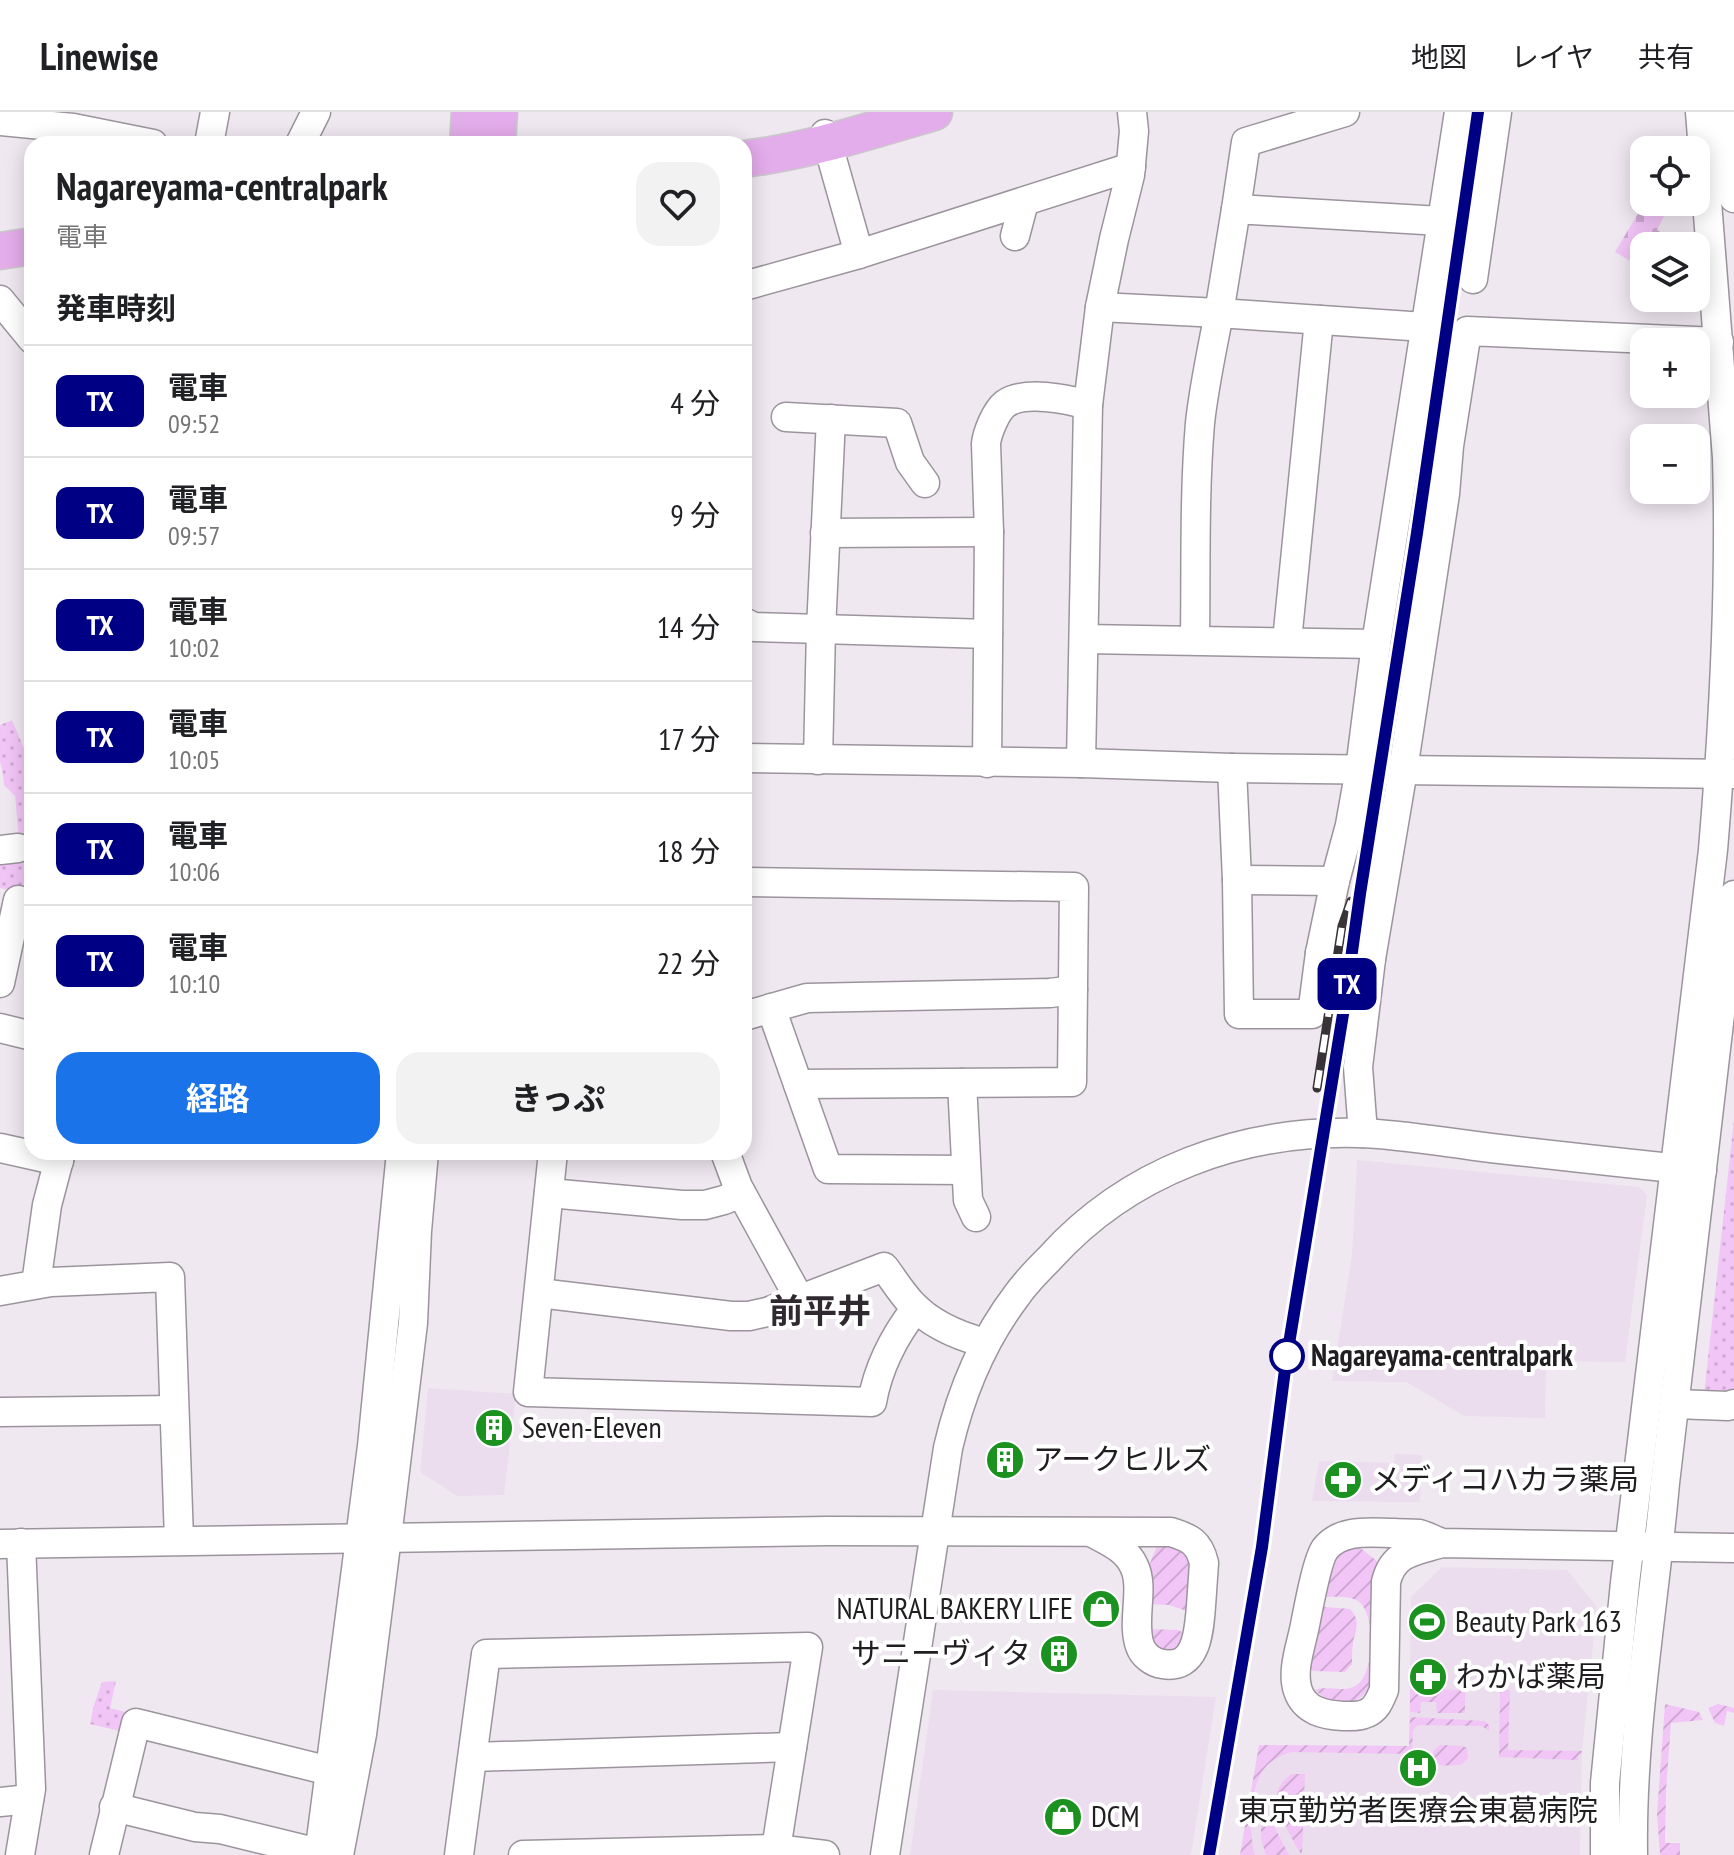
<!DOCTYPE html>
<html lang="ja">
<meta charset="utf-8">
<style>
body{margin:0;font-family:"PT Sans Narrow","Noto Sans JP",sans-serif;background:#f2f2f2;color:#202124;height:100vh;display:flex;flex-direction:column;font-size:30px;white-space:nowrap}
*{box-sizing:border-box;margin:0}
p{font-size:26px;color:#757577}
.icon{flex:none;width:44px;height:44px;fill:none;stroke:currentColor;stroke-width:2;stroke-linecap:round;stroke-linejoin:round}
.map{position:relative;flex:1;overflow:hidden}
.panel{position:absolute;left:24px;top:24px;width:728px;height:1024px;display:flex;flex-direction:column;background:#fff;border-radius:24px;box-shadow:0 4px 20px #0003}
.panel>*{flex:none}
.badge{padding:0 16px;border-radius:12px;font-size:28px;line-height:52px}
.controls{position:absolute;left:1630px;top:24px;display:grid;gap:16px}
.controls a{display:grid;place-items:center;width:80px;height:80px;border-radius:16px;background:#fff;box-shadow:0 4px 20px #0003;font-size:40px}
.map>.badge{position:absolute;translate:-50% -50%;box-shadow:0 0 0 4px #fff}
h2{padding:0 32px;font-size:30px;line-height:72px}
.round{display:grid;place-items:center;flex:none;width:84px;height:84px;border-radius:24px;background:#f2f2f2}
.overview{display:flex;align-items:center;justify-content:space-between;height:136px;padding:0 32px}
h1{font-size:38px;font-weight:700;line-height:60px}
.primary-button{display:flex;gap:16px;margin-top:auto;padding:16px 32px}
.primary-button a{flex:1;height:92px;border-radius:24px;background:#1a73e8;color:#fff;font-size:32px;font-weight:700;line-height:92px;text-align:center}
.primary-button a+a{background:#f2f2f2;color:#202124}
ul{padding:0;list-style:none}
li{display:flex;align-items:center;gap:24px;height:112px;padding:0 32px;border-top:2px solid #e0e0e0}
li div{flex:1}
li b{display:block;font-size:30px}
li em{font-style:normal}
li .badge{min-width:88px;font-weight:700;text-align:center}
header{display:flex;align-items:center;gap:48px;box-sizing:border-box;height:112px;padding:0 40px;background:#fff;border-bottom:2px solid #e0e0e0}
header strong{font-size:38px}
nav{display:flex;gap:44px;margin-inline-start:auto;font-size:28px}
.map>svg:first-child{display:block}
.built{fill:#ebdded}
.grass{fill:url(#grass-dots)}
.cemetery{fill:url(#cemetery-stones)}
.garden{fill:url(#garden-furrows)}
.lines{fill:none;stroke-linecap:round;stroke-linejoin:round}
.minor-casing{stroke:#9c949d;stroke-width:31}
.major-casing{stroke:#cac9ca;stroke-width:39}
.minor{stroke:#fff;stroke-width:28}
.major{stroke:#e3acea;stroke-width:36}
.rail-casing{stroke:#373337;stroke-width:9}
.rail{stroke:#fff;stroke-width:6;stroke-dasharray:18;stroke-linecap:butt}
.line-casing{stroke:#fff;stroke-width:18}
.line{stroke:#000084;stroke-width:12}
.stop-dot{fill:#fff;stroke:#000084;stroke-width:4}
.labels{text-anchor:middle;stroke-width:8;stroke-linejoin:round;paint-order:stroke}
.stop-label{font-size:30px;font-weight:bold;fill:#211e21;stroke:#fff;text-anchor:start}
.poi-label{font-size:30px;fill:#211e21;stroke:#fff;text-anchor:start}
.quarter-label{font-size:34px;font-weight:bold;fill:#302930;stroke:#fff}
</style>
<header>
<strong>Linewise</strong>
<nav><a>地図</a><a>レイヤ</a><a>共有</a></nav>
</header>
<div class="map">
<svg width="1734" height="1743" viewBox="0 0 1734 1743">
<defs>
<pattern id="grass-dots" width="8" height="8" patternUnits="userSpaceOnUse" patternTransform="scale(2)"><rect width="8" height="8" fill="#f2c5f7"/><path d="M2 2h.1M6 6h.1" fill="none" stroke="#cfa9d3" stroke-width="1.8" stroke-linecap="round"/></pattern>
<pattern id="cemetery-stones" width="16" height="16" patternUnits="userSpaceOnUse" patternTransform="scale(2)"><rect width="16" height="16" fill="#f2c5f7"/><path d="M2 7V4a2 2 0 0 1 4 0v3zM10 15v-3a2 2 0 0 1 4 0v3z" fill="#cfa9d3"/></pattern>
<pattern id="garden-furrows" width="10" height="10" patternUnits="userSpaceOnUse" patternTransform="scale(2)"><rect width="10" height="10" fill="#f2c5f7"/><path d="M-1 1l2-2M0 10L10 0M9 11l2-2" fill="none" stroke="#cfa9d3"/></pattern>
</defs>
<rect width="100%" height="100%" fill="#f0e8f1"/>
<g class="built">
<polygon points="1357,1048 1639,1075 1647,1083 1625,1250 1546,1249 1545,1306 1464,1304 1406,1270 1332,1269 1352,1143"/>
<polygon points="428,1276 516,1282 504,1383 457,1384 420,1360"/>
<polygon points="1395,1342 1422,1343 1420,1390 1312,1389 1319,1349 1394,1351"/>
<polygon points="1442,1455 1567,1458 1597,1495 1582,1639 1580,1743 1240,1743 1259,1633 1409,1634 1411,1485"/>
<polygon points="933,1578 1216,1585 1191,1743 910,1743"/>
</g>
<g class="grass">
<polygon points="12,608 28,646 30,645 32,654 32,783 0,776 0,744 19,726 15,684 4,673 2,656 0,650 0,613"/>
<polygon points="1734,1007 1734,1284 1704,1283"/>
<polygon points="116,1569 110,1596 129,1601 124,1620 90,1612 94,1593 102,1570"/>
</g>
<polygon class="cemetery" points="1645,90 1664,90 1662,100 1665,102 1657,118 1664,122 1662,134 1644,134 1644,157 1615,140"/>
<g class="garden">
<polygon points="1163,1428 1187,1442 1190,1452 1190,1500 1169,1493 1147,1492 1148,1456 1159,1429"/>
<path d="M 1352,1434 L 1359,1435 L 1377,1449 C 1377,1476 1381,1556 1369,1576 C 1365,1583 1357,1589 1350,1591 C 1336,1594 1325,1587 1315,1578 C 1329,1573 1346,1582 1358,1572 C 1375,1559 1376,1501 1358,1489 C 1348,1483 1331,1485 1320,1485 C 1328,1464 1330,1443 1352,1434 Z"/>
<path d="M 1325,1495 L 1350,1497 C 1361,1509 1356,1516 1353,1531 C 1352,1538 1352,1545 1352,1552 L 1345,1560 L 1313,1559 L 1306,1554 L 1321,1497 Z"/>
<polygon points="1148,1517 1178,1518 1188,1523 1177,1540 1163,1540 1152,1528"/>
<polygon points="1410,1577 1465,1578 1465,1601 1437,1601 1436,1590 1421,1590 1420,1601 1410,1600"/>
<polygon points="1500,1578 1510,1578 1508,1638 1582,1639 1582,1642 1578,1643 1578,1648 1499,1645"/>
<polygon points="1665,1592 1699,1600 1703,1608 1671,1611 1666,1679 1665,1731 1680,1731 1680,1743 1660,1743 1657,1702"/>
<polygon points="1718,1592 1734,1596 1734,1601 1727,1599 1724,1614 1715,1611 1708,1596"/>
<path d="M 1410,1605 L 1484,1609 L 1489,1613 L 1489,1619 L 1482,1614 L 1418,1613 L 1413,1618 L 1412,1639 L 1409,1642 L 1291,1640 C 1281,1643 1271,1648 1264,1657 C 1250,1675 1248,1721 1255,1743 L 1240,1743 L 1259,1633 L 1409,1634 Z"/>
<path d="M 1440,1633 L 1463,1634 L 1467,1636 L 1468,1646 L 1461,1653 C 1448,1653 1432,1658 1433,1639 Z"/>
<path d="M 1291,1662 L 1305,1662 L 1302,1743 C 1297,1737 1293,1728 1289,1721 C 1279,1699 1267,1680 1291,1662 Z"/>
<polygon points="1268,1703 1289,1743 1266,1743 1261,1727 1261,1706 1262,1704"/>
</g>
<g class="lines">
<g class="minor-casing">
<g id="minor">
<polyline points="1727,0 1734,86"/>
<polyline points="0,9 73,16 153,32"/>
<polyline points="209,32 215,0"/>
<polyline points="300,32 316,0"/>
<polyline points="1236,97 1246,30 1345,0"/>
<polyline points="1015,124 1024,90"/>
<polyline points="859,142 1131,55"/>
<polyline points="1473,167 1497,0"/>
<polyline points="744,174 859,142 825,22"/>
<polyline points="0,188 32,227"/>
<polyline points="1100,195 1219,201 1236,97 1441,109"/>
<polyline points="786,305 897,311 910,350 925,371"/>
<polyline points="825,421 989,420"/>
<polyline points="744,510 754,515 988,522"/>
<polyline points="1084,527 1376,532"/>
<path d="M 1195,528 C 1196,456 1194,383 1200,311 C 1204,274 1212,238 1219,201 L 1425,215"/>
<polyline points="1287,529 1319,208"/>
<polyline points="744,646 1081,651 1232,656 1734,662"/>
<polyline points="818,648 821,517 831,307"/>
<path d="M 987,651 L 989,420 L 986,332 C 987,321 996,299 1005,292 C 1024,278 1067,287 1088,293"/>
<polyline points="1081,651 1088,293 1100,195 1114,127 1130,63 1134,19 1132,0"/>
<polyline points="1232,656 1237,768 1239,902 1312,902 1320,841 1335,769 1350,713 1360,657 1376,532 1459,0"/>
<polyline points="0,738 18,736"/>
<polyline points="1237,768 1335,769"/>
<polyline points="744,770 1074,775 1072,970 798,972"/>
<polyline points="1320,841 1371,847"/>
<polyline points="0,871 18,788"/>
<polyline points="771,896 828,1057 966,1058"/>
<polyline points="744,904 807,886 1050,881 1073,878"/>
<polyline points="0,916 32,924"/>
<polyline points="962,971 968,1088 976,1105"/>
<polyline points="1363,1021 1358,955 1371,847 1403,658 1445,382 1449,334 1467,219 1719,230"/>
<polyline points="0,1036 59,1049"/>
<path d="M 553,1040 L 528,1280 L 872,1290 C 878,1256 895,1223 916,1196"/>
<polyline points="725,1040 738,1075 800,1188"/>
<polyline points="549,1081 682,1093 705,1093 724,1088 741,1081"/>
<polyline points="36,1172 47,1093 61,1040"/>
<polyline points="0,1179 51,1170 170,1165 179,1428"/>
<path d="M 539,1181 L 731,1204 L 749,1204 L 767,1200 L 884,1155 C 893,1167 901,1180 911,1191 C 930,1212 959,1224 985,1231"/>
<polyline points="1675,1292 1728,1294 1734,1292"/>
<polyline points="0,1300 174,1298"/>
<path d="M 1442,1431 C 1434,1428 1426,1424 1419,1422 C 1411,1421 1402,1422 1394,1421 C 1372,1421 1341,1416 1325,1437 C 1317,1448 1308,1498 1305,1513 C 1301,1534 1291,1559 1298,1579 C 1305,1599 1324,1603 1343,1604 C 1351,1604 1359,1605 1367,1601 C 1377,1597 1380,1587 1384,1578 L 1386,1470 C 1393,1440 1415,1439 1442,1431 L 1734,1436"/>
<path d="M 0,1432 L 828,1419 L 1171,1420 C 1190,1426 1199,1430 1204,1451 C 1203,1465 1202,1480 1201,1494 C 1199,1519 1197,1558 1163,1552 C 1153,1551 1143,1543 1140,1534 C 1131,1510 1145,1476 1134,1454 C 1126,1436 1107,1429 1091,1420"/>
<polyline points="473,1645 792,1635"/>
<polyline points="0,1690 29,1687"/>
<polyline points="114,1695 195,1715 220,1717 319,1741"/>
<polyline points="20,1743 31,1677 21,1431"/>
<polyline points="104,1743 136,1611 330,1659"/>
<polyline points="319,1743 372,1334 401,1040"/>
<polyline points="339,1743 362,1622 387,1425 413,1211 417,1119 424,1040"/>
<polyline points="459,1743 486,1542 808,1535 776,1737"/>
<polyline points="523,1743 776,1737 825,1743"/>
<path d="M 885,1743 L 948,1336 C 961,1280 982,1229 1017,1183 C 1026,1170 1038,1158 1049,1147 C 1128,1059 1241,1018 1358,1021 C 1401,1022 1448,1031 1491,1036 C 1561,1044 1631,1052 1702,1059"/>
<path d="M 1605,1743 L 1605,1671 L 1625,1471 L 1713,738 C 1724,607 1731,476 1727,346 L 1700,0"/>
<path d="M 1633,1743 C 1631,1618 1654,1495 1665,1371 L 1734,783"/>
</g>
</g>
<g class="major-casing">
<g id="major">
<polyline points="468,32 470,0"/>
<polyline points="497,32 499,0"/>
<path d="M 744,47 C 809,39 872,18 934,0"/>
<polyline points="0,139 32,134"/>
</g>
</g>
<use href="#minor" class="minor"/>
<use href="#major" class="major"/>
<g class="rail-casing">
<g id="rail">
<polyline points="1317,976 1342,814 1351,789"/>
<polyline points="1209,1743 1262,1435 1286,1250 1345,890 1397,541 1417,421 1477,0"/>
</g>
</g>
<use href="#rail" class="rail"/>
</g>
<g class="lines">
<g class="line-casing">
<polyline id="line" points="1209,1743 1262,1435 1286,1250 1345,890 1360,782 1417,421 1478,0"/>
</g>
<use href="#line" class="line"/>
</g>
<defs>
<g id="building-disc" transform="scale(2)"><circle r="9.5" fill="#1b9220" stroke="#fff"/><path d="M-4-6H4V6H1V3H-1V6H-4ZM-2.5-4.3h1.7v1.8h-1.7ZM.8-4.3h1.7v1.8H.8ZM-2.5-1h1.7V.8h-1.7ZM.8-1h1.7V.8H.8Z" fill="#fff"/></g>
<g id="pharmacy-disc" transform="scale(2)"><circle r="9.5" fill="#1b9220" stroke="#fff"/><path d="M-2-6h4v4h4v4h-4v4h-4v-4h-4v-4h4Z" fill="#fff"/></g>
<g id="shop-disc" transform="scale(2)"><circle r="9.5" fill="#1b9220" stroke="#fff"/><path d="M-5-2.5h2.3a2.7 3.5 0 0 1 5.4 0H5L5.5 6h-11ZM-1.5-2.5h3a1.5 2.3 0 0 0-3 0Z" fill="#fff"/></g>
<g id="stadium-disc" transform="scale(2)"><circle r="9.5" fill="#1b9220" stroke="#fff"/><path d="M0-5a6.5 5 0 1 0 0 10a6.5 5 0 1 0 0-10ZM-3.5-1.8h7v3.6h-7Z" fill="#fff"/></g>
<g id="hospital-disc" transform="scale(2)"><circle r="9.5" fill="#1b9220" stroke="#fff"/><path d="M-5-5h3v3.5h4V-5h3V5h-3V1.5h-4V5h-3Z" fill="#fff"/></g>
</defs>
<g fill-rule="evenodd">
<use href="#building-disc" x="494" y="1316"/>
<use href="#building-disc" x="1005" y="1348"/>
<use href="#pharmacy-disc" x="1343" y="1368"/>
<use href="#shop-disc" x="1101" y="1497"/>
<use href="#stadium-disc" x="1427" y="1510"/>
<use href="#building-disc" x="1059" y="1542"/>
<use href="#pharmacy-disc" x="1428" y="1565"/>
<use href="#hospital-disc" x="1418" y="1656"/>
<use href="#shop-disc" x="1063" y="1705"/>
</g>
<circle class="stop-dot" cx="1287" cy="1244" r="16"/>
<g class="labels">
<g class="stop-label">
<text x="1311" y="1254">Nagareyama-centralpark</text>
</g>
<g class="poi-label">
<text x="522" y="1326">Seven-Eleven</text>
<text x="1033" y="1358">アークヒルズ</text>
<text x="1371" y="1378">メディコハカラ薬局</text>
<text x="1073" y="1507" text-anchor="end">NATURAL BAKERY LIFE</text>
<text x="1455" y="1520">Beauty Park 163</text>
<text x="1031" y="1552" text-anchor="end">サニーヴィタ</text>
<text x="1456" y="1575">わかば薬局</text>
<text x="1418" y="1709" text-anchor="middle">東京勤労者医療会東葛病院</text>
<text x="1091" y="1715">DCM</text>
</g>
<g class="quarter-label">
<text x="820" y="1211">前平井</text>
</g>
</g>
</svg>
<div class="controls">
<a><svg class="icon" aria-label="locate" viewBox="0 0 24 24"><circle cx="12" cy="12" r="6"/><path d="M12 2v4M12 18v4M2 12h4M18 12h4"/></svg></a>
<a><svg class="icon" aria-label="layers" viewBox="0 0 24 24"><path d="M12 4l9 5-9 5-9-5zM3 14l9 5 9-5"/></svg></a>
<a>+</a>
<a>−</a>
</div>
<b class="badge" style="left:1347px;top:872px;background:#000084;color:#fff">TX</b>
<section class="panel">
<div class="overview"><div><h1>Nagareyama-centralpark</h1><p>電車</p></div><a class="round"><svg class="icon" aria-label="heart" viewBox="0 0 24 24"><path d="M12 20l-8-8c-3-5 5-10 8-4 3-6 11-1 8 4z"/></svg></a></div>
<h2>発車時刻</h2>
<ul>
<li><span class="badge" style="background:#000084;color:#fff">TX</span><div><b>電車</b><p>09:52</p></div><em>4 分</em></li>
<li><span class="badge" style="background:#000084;color:#fff">TX</span><div><b>電車</b><p>09:57</p></div><em>9 分</em></li>
<li><span class="badge" style="background:#000084;color:#fff">TX</span><div><b>電車</b><p>10:02</p></div><em>14 分</em></li>
<li><span class="badge" style="background:#000084;color:#fff">TX</span><div><b>電車</b><p>10:05</p></div><em>17 分</em></li>
<li><span class="badge" style="background:#000084;color:#fff">TX</span><div><b>電車</b><p>10:06</p></div><em>18 分</em></li>
<li><span class="badge" style="background:#000084;color:#fff">TX</span><div><b>電車</b><p>10:10</p></div><em>22 分</em></li>
</ul>
<div class="primary-button"><a>経路</a><a>きっぷ</a></div>
</section>
</div>
